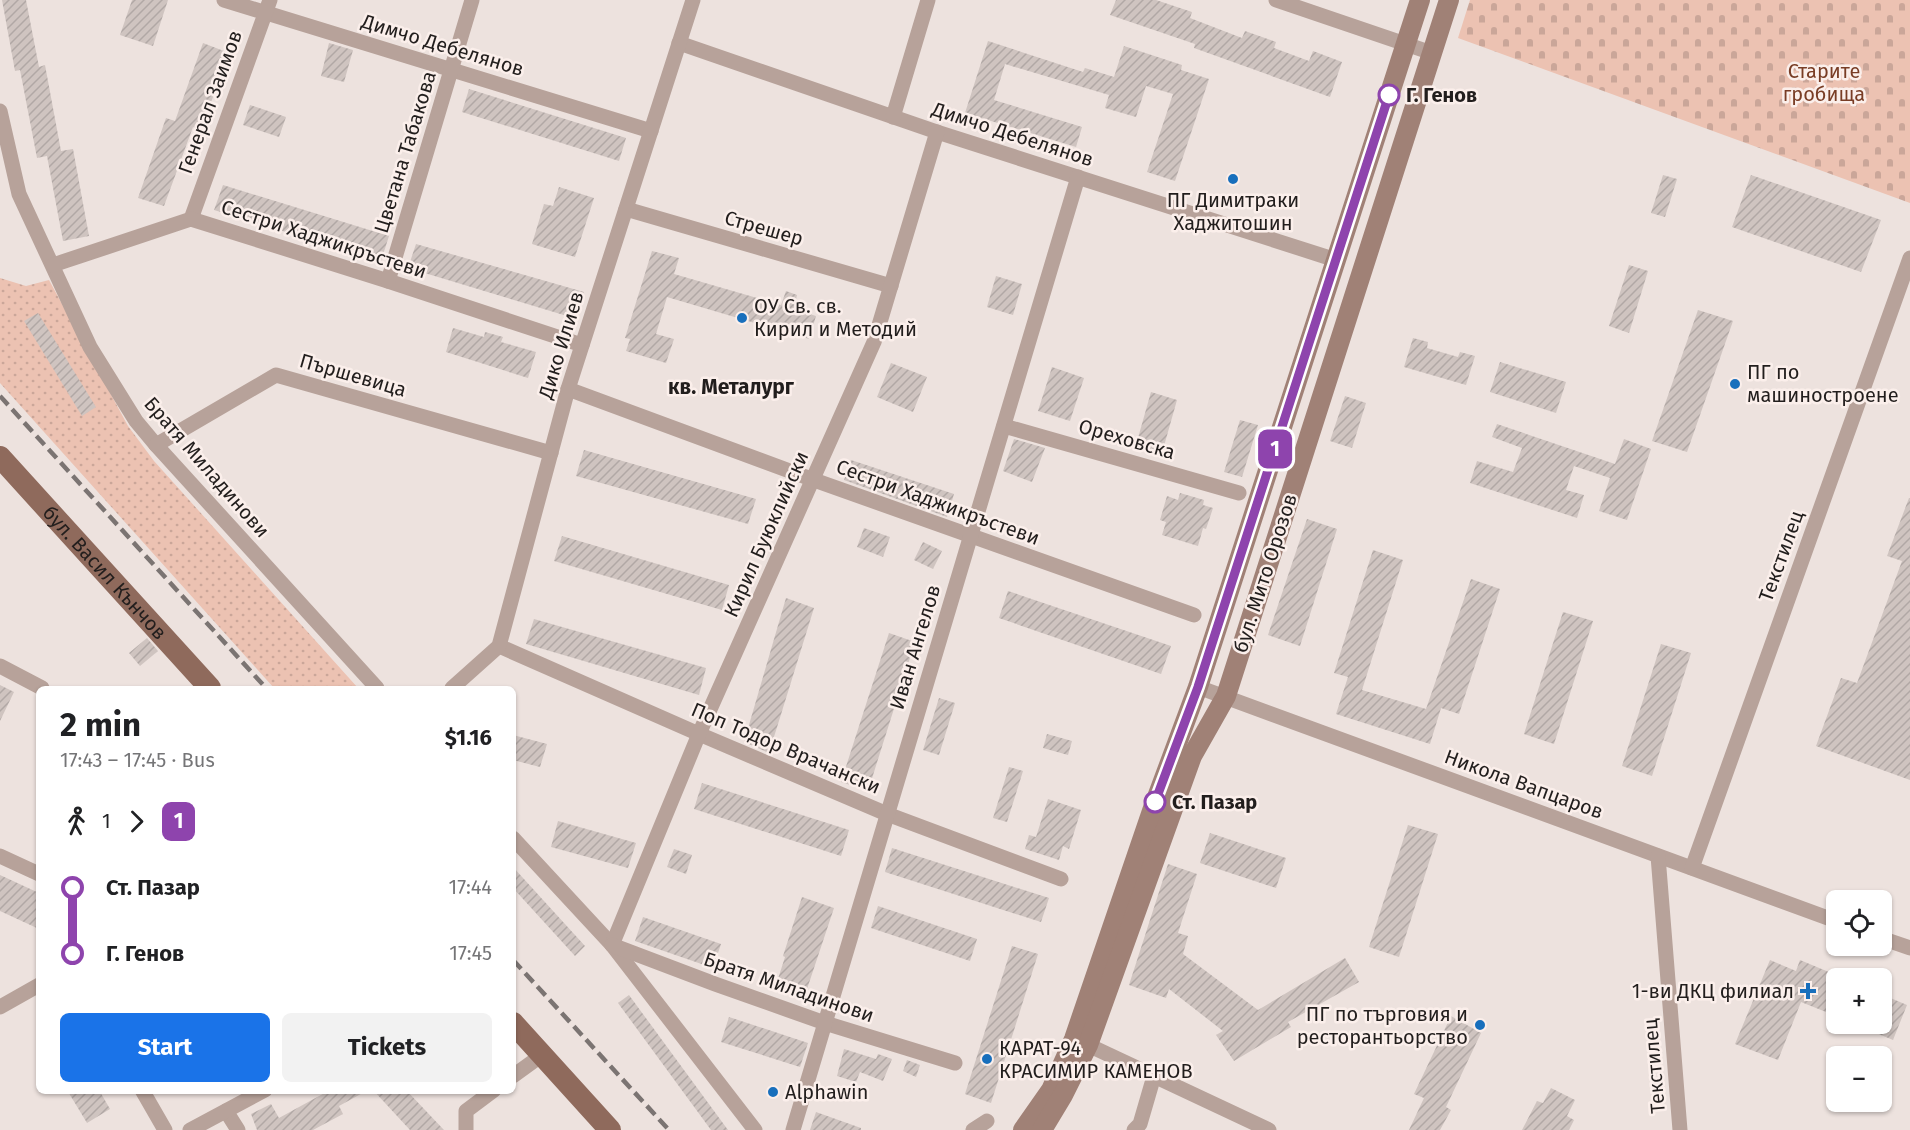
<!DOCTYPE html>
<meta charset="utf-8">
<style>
body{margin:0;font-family:"Fira Sans",sans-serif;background:#f2f2f2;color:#202124;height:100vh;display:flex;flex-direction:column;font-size:22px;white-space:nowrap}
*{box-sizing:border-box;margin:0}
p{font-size:20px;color:#757577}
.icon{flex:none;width:33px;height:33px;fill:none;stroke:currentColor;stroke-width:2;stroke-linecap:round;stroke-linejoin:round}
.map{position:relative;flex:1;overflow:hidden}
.panel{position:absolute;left:36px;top:686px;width:480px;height:408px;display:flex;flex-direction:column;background:#fff;border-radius:9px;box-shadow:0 2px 4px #0004}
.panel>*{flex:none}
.badge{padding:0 12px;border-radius:9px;font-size:21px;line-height:39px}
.fabs{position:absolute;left:1826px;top:890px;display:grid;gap:12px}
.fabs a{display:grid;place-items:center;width:66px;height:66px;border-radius:9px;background:#fff;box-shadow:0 2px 4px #0004;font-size:30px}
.map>.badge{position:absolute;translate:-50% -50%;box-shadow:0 0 0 3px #fff}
.legs{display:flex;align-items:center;gap:9px;height:66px;padding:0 24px;font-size:20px}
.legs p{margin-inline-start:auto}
.head{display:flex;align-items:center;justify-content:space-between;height:102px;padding:0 24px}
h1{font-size:33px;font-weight:700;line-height:45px}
.action{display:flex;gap:12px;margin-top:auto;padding:12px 24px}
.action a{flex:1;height:69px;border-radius:9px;background:#1a73e8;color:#fff;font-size:24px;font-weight:700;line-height:69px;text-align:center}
.action a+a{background:#f2f2f2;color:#202124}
ul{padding:0 24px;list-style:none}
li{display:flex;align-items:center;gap:21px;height:66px;font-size:22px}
li i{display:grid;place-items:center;width:9px;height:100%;margin:0 8px;background:currentColor}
li i::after{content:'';width:15px;height:15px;margin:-8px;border:4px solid;border-radius:50%;background:#fff}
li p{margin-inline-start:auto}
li:first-child i{background:linear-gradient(#0000 50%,currentColor 0)}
li:last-child i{background:linear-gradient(currentColor 50%,#0000 0)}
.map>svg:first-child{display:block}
.grass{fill:url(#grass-dots)}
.cemetery{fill:url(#cemetery-stones)}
.building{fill:url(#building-hatch)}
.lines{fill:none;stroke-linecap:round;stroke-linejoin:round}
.street{stroke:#b7a29a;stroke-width:15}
.secondary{stroke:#a08176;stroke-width:20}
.primary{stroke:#8f6a5c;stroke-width:22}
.rail{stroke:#7b7472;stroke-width:4.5;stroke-dasharray:12 6;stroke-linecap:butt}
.line-1-casing{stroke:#fff;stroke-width:14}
.line-1{stroke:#8e44ad;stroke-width:9}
.stop-1-dot{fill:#fff;stroke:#8e44ad;stroke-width:3}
.poi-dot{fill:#186fbc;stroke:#fbefeb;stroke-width:2}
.labels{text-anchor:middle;stroke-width:5;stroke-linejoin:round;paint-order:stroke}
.street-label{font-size:20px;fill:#221e1d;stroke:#fbefeb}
.park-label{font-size:20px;fill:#793d25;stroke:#fbefeb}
.stop-label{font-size:20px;font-weight:bold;fill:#221e1d;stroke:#fbefeb;text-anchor:start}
.poi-label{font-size:20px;fill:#221e1d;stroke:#fbefeb;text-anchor:start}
.neighbourhood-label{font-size:21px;font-weight:bold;fill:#221e1d;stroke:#fbefeb}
</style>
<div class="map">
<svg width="1910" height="1130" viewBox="0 0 1910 1130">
<defs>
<pattern id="grass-dots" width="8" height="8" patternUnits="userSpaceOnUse" patternTransform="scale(1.5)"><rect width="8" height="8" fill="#ecc2b2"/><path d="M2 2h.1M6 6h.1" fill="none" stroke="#caa699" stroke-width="1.8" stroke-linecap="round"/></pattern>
<pattern id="cemetery-stones" width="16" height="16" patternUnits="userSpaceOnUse" patternTransform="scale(1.5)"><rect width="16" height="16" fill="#ecc2b2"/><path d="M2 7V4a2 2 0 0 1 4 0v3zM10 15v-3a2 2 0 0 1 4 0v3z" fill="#caa699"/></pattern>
<pattern id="building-hatch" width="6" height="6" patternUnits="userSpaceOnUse" patternTransform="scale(1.5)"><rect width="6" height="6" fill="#cfc4c0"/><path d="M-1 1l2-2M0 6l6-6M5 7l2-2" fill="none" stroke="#b1a8a5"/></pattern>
</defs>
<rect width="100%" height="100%" fill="#ede2de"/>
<polygon class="grass" points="0,278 26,286 49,280 128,426 154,461 358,688 274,688 0,383"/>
<polygon class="cemetery" points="1470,0 1910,0 1910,203 1458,38"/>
<g class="building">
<polygon points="2,0 26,0 39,67 45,65 61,151 73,149 89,236 63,241 47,156 37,158 20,70 15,71"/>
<polygon points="132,0 168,0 153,46 120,35"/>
<polygon points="1116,0 1156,0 1192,12 1190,18 1242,38 1245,31 1276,42 1274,48 1309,61 1313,51 1342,62 1330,97 1194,48 1195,44 1110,15"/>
<polygon points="988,41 1083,72 1085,68 1114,77 1124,46 1182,65 1181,70 1209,79 1175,181 1147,172 1173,94 1146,86 1136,117 1105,108 1109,95 1005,64 994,100 1082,127 1076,147 965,113"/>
<polygon points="203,43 229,53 201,130 193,127 164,206 138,198 166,118 175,121"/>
<polygon points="329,43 353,50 344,82 321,76"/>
<polygon points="469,89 626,138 619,161 462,112"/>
<polygon points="250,105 286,117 279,137 243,125"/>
<polygon points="1663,175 1677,179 1665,217 1651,213"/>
<polygon points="1751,175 1881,220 1861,272 1732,227"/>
<polygon points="223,185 389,236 381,261 214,210"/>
<polygon points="559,187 594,198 575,257 532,244 544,204 553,206"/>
<polygon points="416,244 584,292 577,319 408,268"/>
<polygon points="652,251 679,258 674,274 781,305 786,291 797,295 794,309 816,316 809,339 667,297 656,334 674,339 666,363 626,351 630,339 625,338"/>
<polygon points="1629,265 1648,271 1629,333 1609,326"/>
<polygon points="996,276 1022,284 1013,315 987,307"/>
<polygon points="1698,310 1733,321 1687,452 1652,441"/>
<polygon points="38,313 96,407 82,416 24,321"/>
<polygon points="453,328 484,337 485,332 503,337 501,342 536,352 528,378 446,352"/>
<polygon points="1413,338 1428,342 1427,348 1458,357 1460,352 1475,356 1466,385 1404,367"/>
<polygon points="1500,362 1566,382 1556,413 1490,392"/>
<polygon points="891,363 927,377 913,412 877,397"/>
<polygon points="1052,367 1084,378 1070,421 1038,411"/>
<polygon points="1151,392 1177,400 1162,453 1136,445"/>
<polygon points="1345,396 1366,403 1352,448 1330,441"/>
<polygon points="1240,420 1258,425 1242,477 1224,472"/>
<polygon points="1497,424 1615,464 1624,439 1651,449 1627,520 1599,511 1610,478 1574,466 1566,490 1584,495 1577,518 1470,483 1477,461 1513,472 1522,448 1492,437"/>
<polygon points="1014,439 1045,448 1032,482 1003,471"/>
<polygon points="584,450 756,499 748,524 576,476"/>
<polygon points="851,460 954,494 947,517 844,480"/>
<polygon points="1180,493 1204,500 1203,505 1213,508 1206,529 1203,528 1198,546 1162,535 1166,522 1160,520 1167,496 1178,500"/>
<polygon points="1909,498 1910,498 1910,780 1816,746 1841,678 1857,683 1902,561 1887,556"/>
<polygon points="1307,519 1337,529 1300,646 1268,635"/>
<polygon points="864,528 890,537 883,557 857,547"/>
<polygon points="562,536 729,585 722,610 554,561"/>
<polygon points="923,542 942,551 933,569 914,560"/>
<polygon points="1373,550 1403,560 1362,690 1426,709 1471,579 1500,589 1459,714 1441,708 1430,744 1336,714 1348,677 1334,673"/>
<polygon points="1008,591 1171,646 1161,674 999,618"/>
<polygon points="786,598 814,608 769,753 744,742"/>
<polygon points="1563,612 1593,621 1554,744 1524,734"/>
<polygon points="534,619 706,668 699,695 526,644"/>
<polygon points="889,633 915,642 868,791 841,782"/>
<polygon points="147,638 158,651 140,666 129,653"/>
<polygon points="1661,644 1691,653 1652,776 1622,766"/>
<polygon points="0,685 14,692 0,721"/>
<polygon points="939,698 955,703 939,755 923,750"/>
<polygon points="1047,734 1072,741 1068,755 1043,748"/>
<polygon points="513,735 547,744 540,767 513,760"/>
<polygon points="1009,767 1023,771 1007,822 993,818"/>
<polygon points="702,783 849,830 841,856 694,809"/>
<polygon points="1048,799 1081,810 1069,849 1063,846 1059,860 1025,849 1029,835 1036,837"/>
<polygon points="558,821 636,843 628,868 551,847"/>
<polygon points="1408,825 1438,834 1399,957 1369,947"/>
<polygon points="1210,833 1286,858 1276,888 1200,863"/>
<polygon points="892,848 1049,898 1041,922 885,872"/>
<polygon points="674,849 692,855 686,874 667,867"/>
<polygon points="1168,864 1197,874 1178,933 1188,936 1183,954 1258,1010 1345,958 1359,982 1288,1022 1291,1027 1234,1061 1216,1035 1223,1031 1169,989 1166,998 1129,985"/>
<polygon points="513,867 585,946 575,956 513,888"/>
<polygon points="0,875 39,893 39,929 0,911"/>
<polygon points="802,897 834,908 806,992 777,982 785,957 783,956"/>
<polygon points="878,906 977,939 970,961 871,928"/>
<polygon points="643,917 721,944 713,968 635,941"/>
<polygon points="1012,946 1038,954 991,1103 965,1094"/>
<polygon points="1770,960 1796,971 1800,960 1836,975 1836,1016 1801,1002 1778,1060 1735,1044"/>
<polygon points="1881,994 1907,1005 1893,1040 1852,1023 1881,1023"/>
<polygon points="629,995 728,1130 711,1130 618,1003"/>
<polygon points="1451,1016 1481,1033 1446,1107 1451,1110 1440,1130 1409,1130 1424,1098 1414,1094"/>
<polygon points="729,1017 808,1043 800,1067 721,1042"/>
<polygon points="844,1049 876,1059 878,1054 892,1059 883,1081 860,1072 856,1082 837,1076"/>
<polygon points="907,1060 920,1065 916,1077 903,1071"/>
<polygon points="1551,1088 1575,1100 1567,1116 1574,1120 1569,1130 1522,1130 1537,1101 1543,1103"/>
<polygon points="67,1090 99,1090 110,1109 87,1123"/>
<polygon points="330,1090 368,1090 339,1106 343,1114 313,1130 257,1130 251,1114 271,1104 279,1118"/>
<polygon points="373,1090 407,1091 444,1130 410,1130"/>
<polygon points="816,1112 861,1128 861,1130 810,1130"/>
</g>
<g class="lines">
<g class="street">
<polyline points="224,0 651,131"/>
<polyline points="1276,0 1432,53"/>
<polyline points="679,43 937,132 1336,260"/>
<polyline points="0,111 19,194 90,347 136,421 156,445 377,688"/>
<polyline points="893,117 928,0"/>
<polyline points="626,209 891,286"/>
<polyline points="191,219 270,0"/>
<polyline points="53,265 191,219 388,281 582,345"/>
<polyline points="388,281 472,0"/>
<polyline points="568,389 814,480 1194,615"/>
<polyline points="1004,426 1239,493"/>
<polyline points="156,445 276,375 551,453"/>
<polyline points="499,646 699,734 887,814 1061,879"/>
<polyline points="0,666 42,688"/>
<polyline points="1198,687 1836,921"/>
<polyline points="452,688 499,646 568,389 693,0"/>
<polyline points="513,838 612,945 755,1130"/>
<polyline points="0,856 39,874"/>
<polyline points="1658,856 1680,1130"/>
<polyline points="1692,868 1910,258"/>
<polyline points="1881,938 1910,948"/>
<polyline points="612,945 699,734 874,342 937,132"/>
<polyline points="612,945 715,984 825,1023 955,1063"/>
<polyline points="0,1007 39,985"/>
<polyline points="1088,1045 1269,1130"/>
<polyline points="513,1076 542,1055"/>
<polyline points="142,1090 165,1130"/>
<polyline points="226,1111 238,1130"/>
<polyline points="190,1130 265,1090"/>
<polyline points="466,1130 466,1111 494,1090"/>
<polyline points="793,1130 1078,177"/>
<polyline points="973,1130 987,1121"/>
<polyline points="1134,1130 1140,1124 1154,1076"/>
</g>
<g class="secondary">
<polyline points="1023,1130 1051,1090 1074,1039 1153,808 1198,687 1420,0"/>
<polyline points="1042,1130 1063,1095 1088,1045 1192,756 1226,696 1449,0"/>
</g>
<g class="primary">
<path id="s1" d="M 0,457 L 210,688"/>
<polyline points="513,1023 610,1130"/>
</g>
<g class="rail">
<polyline points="0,396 266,688"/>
<polyline points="513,960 669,1130"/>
</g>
</g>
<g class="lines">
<g class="line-1-casing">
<polyline id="line-1" points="1155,802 1198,687 1389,95"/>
</g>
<use href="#line-1" class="line-1"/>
</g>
<g class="stop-1-dot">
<circle cx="1389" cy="95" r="10"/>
<circle cx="1155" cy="802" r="10"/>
</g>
<g class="poi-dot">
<circle cx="1233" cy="179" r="6"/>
<circle cx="742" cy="318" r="6"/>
<circle cx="1735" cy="384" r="6"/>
<path d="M1805 982h6v6h6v6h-6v6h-6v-6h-6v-6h6z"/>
<circle cx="1480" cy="1025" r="6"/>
<circle cx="987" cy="1059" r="6"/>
<circle cx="773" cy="1092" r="6"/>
</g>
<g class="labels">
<g class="street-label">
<text transform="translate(443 45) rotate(17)" y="7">Димчо Дебелянов</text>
<text transform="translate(210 102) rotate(-70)" y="7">Генерал Заимов</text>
<text transform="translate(1013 134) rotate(18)" y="7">Димчо Дебелянов</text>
<text transform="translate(405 152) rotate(-73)" y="7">Цветана Табакова</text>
<text transform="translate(764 228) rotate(16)" y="7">Стрешер</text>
<text transform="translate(324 239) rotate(18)" y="7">Сестри Хаджикръстеви</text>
<text transform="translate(561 345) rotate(-73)" y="7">Дико Илиев</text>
<text transform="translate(353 375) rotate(16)" y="7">Пършевица</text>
<text transform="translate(1127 439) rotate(16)" y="7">Ореховска</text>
<text transform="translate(207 467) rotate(49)" y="7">Братя Миладинови</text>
<text transform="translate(938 502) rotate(20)" y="7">Сестри Хаджикръстеви</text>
<text transform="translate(766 534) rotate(-66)" y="7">Кирил Буюклийски</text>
<text transform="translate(1781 556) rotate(-70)" y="7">Текстилец</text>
<text dy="7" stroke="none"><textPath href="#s1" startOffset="156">бул. Васил Кънчов</textPath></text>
<text transform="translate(1265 573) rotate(-72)" y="7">бул. Мито Орозов</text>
<text transform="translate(915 647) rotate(-73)" y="7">Иван Ангелов</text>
<text transform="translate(786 748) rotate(23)" y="7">Поп Тодор Врачански</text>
<text transform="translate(1524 784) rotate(20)" y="7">Никола Вапцаров</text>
<text transform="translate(789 987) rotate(19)" y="7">Братя Миладинови</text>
<text transform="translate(1654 1066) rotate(-95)" y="7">Текстилец</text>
</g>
<g class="park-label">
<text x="1824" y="78">Старите<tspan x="1824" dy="23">гробища</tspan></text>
</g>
<g class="stop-label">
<text x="1406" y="102">Г. Генов</text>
<text x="1172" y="809">Ст. Пазар</text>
</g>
<g class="poi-label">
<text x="1233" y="207" text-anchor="middle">ПГ Димитраки<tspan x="1233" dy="23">Хаджитошин</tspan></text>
<text x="754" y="313">ОУ Св. св.<tspan x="754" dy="23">Кирил и Методий</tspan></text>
<text x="1747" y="379">ПГ по<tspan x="1747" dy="23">машиностроене</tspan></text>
<text x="1794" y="998" text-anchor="end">1-ви ДКЦ филиал</text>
<text x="1468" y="1021" text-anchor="end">ПГ по търговия и<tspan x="1468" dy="23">ресторантьорство</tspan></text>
<text x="999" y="1055">КАРАТ-94<tspan x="999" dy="23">КРАСИМИР КАМЕНОВ</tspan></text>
<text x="785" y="1099">Alphawin</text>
</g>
<g class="neighbourhood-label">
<text x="731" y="394">кв. Металург</text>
</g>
</g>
</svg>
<div class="fabs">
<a><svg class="icon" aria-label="locate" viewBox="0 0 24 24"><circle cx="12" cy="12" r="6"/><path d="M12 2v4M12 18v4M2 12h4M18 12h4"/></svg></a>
<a>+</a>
<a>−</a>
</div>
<b class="badge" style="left:1275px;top:449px;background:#8e44ad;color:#fff">1</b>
<section class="panel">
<div class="head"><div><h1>2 min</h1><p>17:43 – 17:45 · Bus</p></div><b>$1.16</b></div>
<div class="legs"><svg class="icon" aria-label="walk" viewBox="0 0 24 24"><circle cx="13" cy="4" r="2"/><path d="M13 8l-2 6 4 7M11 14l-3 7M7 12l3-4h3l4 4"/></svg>1<svg class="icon" aria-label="forward" viewBox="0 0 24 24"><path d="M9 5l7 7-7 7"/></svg><b class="badge" style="background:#8e44ad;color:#fff">1</b></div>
<ul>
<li><i style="color:#8e44ad"></i><b>Ст. Пазар</b><p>17:44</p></li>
<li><i style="color:#8e44ad"></i><b>Г. Генов</b><p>17:45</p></li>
</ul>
<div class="action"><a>Start</a><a>Tickets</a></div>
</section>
</div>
